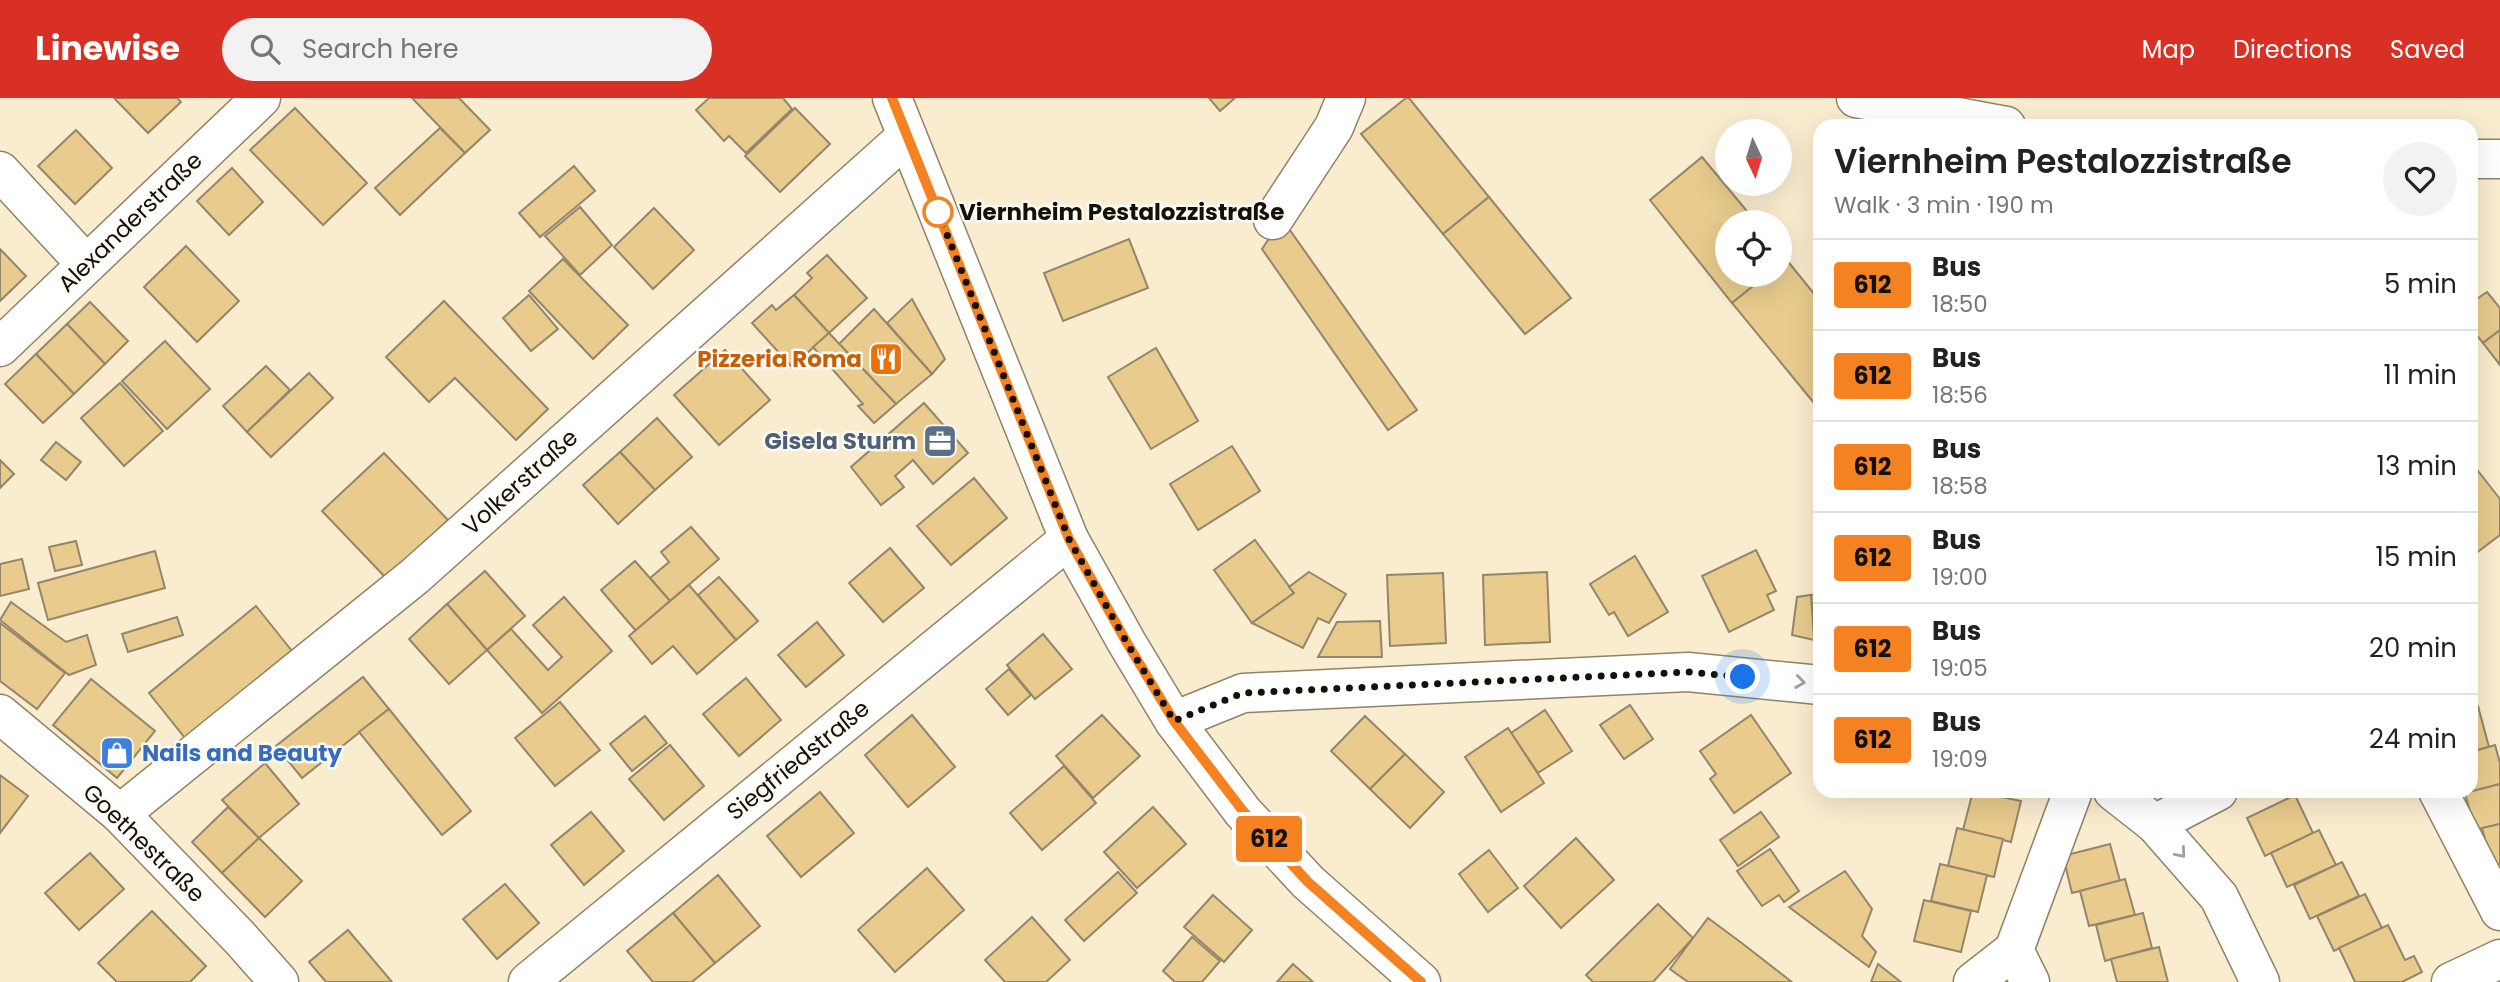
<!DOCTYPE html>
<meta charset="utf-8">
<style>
body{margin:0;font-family:Poppins,sans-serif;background:#f2f2f2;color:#222;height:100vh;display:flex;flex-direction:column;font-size:26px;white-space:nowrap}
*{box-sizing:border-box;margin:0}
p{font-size:23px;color:#767676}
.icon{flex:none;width:38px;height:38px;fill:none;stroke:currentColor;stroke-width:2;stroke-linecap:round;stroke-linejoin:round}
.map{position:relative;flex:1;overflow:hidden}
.details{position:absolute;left:1813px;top:21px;width:665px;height:679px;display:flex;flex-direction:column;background:#fff;border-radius:21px;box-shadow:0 7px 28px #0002}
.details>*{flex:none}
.badge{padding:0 14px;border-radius:5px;font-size:24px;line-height:46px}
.needle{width:46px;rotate:176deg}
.controls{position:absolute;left:1715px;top:21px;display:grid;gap:14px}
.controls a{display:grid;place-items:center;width:77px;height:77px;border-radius:50%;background:#fff;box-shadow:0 7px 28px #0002;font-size:35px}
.you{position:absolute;width:35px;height:35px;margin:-18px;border:5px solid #fff;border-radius:50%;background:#1a73e8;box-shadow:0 0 0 10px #1a73e833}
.map>.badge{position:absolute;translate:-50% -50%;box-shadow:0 0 0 4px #fff}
.round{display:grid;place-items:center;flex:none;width:74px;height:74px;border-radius:37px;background:#f2f2f2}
.head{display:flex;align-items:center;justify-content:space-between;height:119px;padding:0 21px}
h1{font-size:33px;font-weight:600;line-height:52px}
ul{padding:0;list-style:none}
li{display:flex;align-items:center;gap:21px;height:91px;padding:0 21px;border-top:2px solid #e0e0e0}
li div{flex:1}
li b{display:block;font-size:26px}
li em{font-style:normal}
li .badge{min-width:77px;font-weight:700;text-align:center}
header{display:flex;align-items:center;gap:42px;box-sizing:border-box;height:98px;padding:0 35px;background:#d93025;color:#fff}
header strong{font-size:33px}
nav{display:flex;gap:38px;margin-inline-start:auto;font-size:24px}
.search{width:490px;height:63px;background:#f2f2f2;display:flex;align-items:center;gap:18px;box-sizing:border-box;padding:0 24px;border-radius:38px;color:#767676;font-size:26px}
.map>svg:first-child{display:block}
.building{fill:#e8cb8d;stroke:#93866b;stroke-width:2}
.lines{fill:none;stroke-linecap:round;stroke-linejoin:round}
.minor-casing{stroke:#8f8368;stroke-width:41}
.minor{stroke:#fff;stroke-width:38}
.oneway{stroke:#a2a09c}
.line-casing{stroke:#fff;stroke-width:16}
.line{stroke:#f58220;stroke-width:10}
.walk{stroke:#161107;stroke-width:7;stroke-dasharray:0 12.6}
.stop-dot{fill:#fff;stroke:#f58220;stroke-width:3.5}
.labels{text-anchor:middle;stroke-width:5;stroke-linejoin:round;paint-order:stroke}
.stop-label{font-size:23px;font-weight:bold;fill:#161107;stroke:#fdfbf5;text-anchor:start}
.street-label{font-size:23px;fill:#161107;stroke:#fdfbf5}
.food-label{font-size:23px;font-weight:bold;fill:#c56008;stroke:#fdfbf5;text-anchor:end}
.service-label{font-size:23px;font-weight:bold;fill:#4e5e75;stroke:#fdfbf5;text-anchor:end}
.shop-label{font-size:23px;font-weight:bold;fill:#366cbe;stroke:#fdfbf5;text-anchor:start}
</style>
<header>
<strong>Linewise</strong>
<div class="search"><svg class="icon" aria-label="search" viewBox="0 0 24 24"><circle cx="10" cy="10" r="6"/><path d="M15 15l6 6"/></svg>Search here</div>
<nav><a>Map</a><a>Directions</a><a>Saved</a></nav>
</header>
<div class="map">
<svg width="2500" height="884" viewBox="0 0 2500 884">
<rect width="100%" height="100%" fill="#faeccf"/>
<g class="building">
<polygon points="114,0 177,0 181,4 148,35"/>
<polygon points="412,0 459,0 490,32 465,55"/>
<polygon points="709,0 783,0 792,11 746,55 729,38 724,43 696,12"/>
<polygon points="1209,0 1235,0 1220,13"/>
<polygon points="1406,0 1409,0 1489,99 1443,136 1361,36"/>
<polygon points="295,10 367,85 323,127 250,52"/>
<polygon points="795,10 830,46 780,94 745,58"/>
<polygon points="440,30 465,55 400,117 375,90"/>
<polygon points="76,32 112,70 75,106 38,68"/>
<polygon points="1702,59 1756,124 1727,124 1727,177 1767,177 1732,205 1650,102"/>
<polygon points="574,68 595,93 540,139 519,115"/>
<polygon points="232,70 263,104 229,137 197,103"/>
<polygon points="1489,99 1571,200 1525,236 1443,136"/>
<polygon points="580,109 612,147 580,177 545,138"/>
<polygon points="654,110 694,152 653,191 614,149"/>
<polygon points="1287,128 1417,312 1388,332 1262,151 1268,142"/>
<polygon points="1129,141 1148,190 1063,223 1044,175"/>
<polygon points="186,148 239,203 197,244 144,189"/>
<polygon points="0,151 26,178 0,203"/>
<polygon points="827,157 867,200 829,235 794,197 812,180 807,175"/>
<polygon points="563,161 628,227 593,261 529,193"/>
<polygon points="1786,161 1820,203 1820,300 1814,305 1732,205 1767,177 1780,177 1780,167"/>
<polygon points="2487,194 2500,210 2500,232 2483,245 2471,230 2471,205"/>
<polygon points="529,197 558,231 531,253 503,220"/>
<polygon points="794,197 829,235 792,269 752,225 772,207 776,212"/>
<polygon points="912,201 945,261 932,276 887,225"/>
<polygon points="444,203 548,311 516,342 455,280 429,304 386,259"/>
<polygon points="90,204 128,243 105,266 67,226"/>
<polygon points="874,211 932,276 896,306 839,246"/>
<polygon points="67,226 105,266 74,296 36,256"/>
<polygon points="2500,232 2500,267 2483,245"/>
<polygon points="829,235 896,306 874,325 858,308 863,306 813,249"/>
<polygon points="165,243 210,291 167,331 122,283"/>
<polygon points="1156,250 1198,323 1151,351 1108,279"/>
<polygon points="725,252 770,302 719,347 674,297"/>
<polygon points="36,256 74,296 43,325 5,286"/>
<polygon points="266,268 290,292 247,334 223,308"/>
<polygon points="309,275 333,300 271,359 247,334"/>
<polygon points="120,285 163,333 124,368 81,320"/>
<polygon points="924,305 968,355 933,386 913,362 895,378 904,389 881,407 851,369"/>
<polygon points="657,320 692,359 655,392 620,354"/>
<polygon points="56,344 81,364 66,382 41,362"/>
<polygon points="1232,348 1260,393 1198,432 1170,386"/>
<polygon points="620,354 655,392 618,426 583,387"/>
<polygon points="384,355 448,422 387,481 322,413"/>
<polygon points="0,362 14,376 0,390"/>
<polygon points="2471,364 2500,401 2500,437 2471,459"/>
<polygon points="974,380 1007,420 951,467 917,428"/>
<polygon points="691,429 719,461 670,503 650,480 669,464 661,454"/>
<polygon points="1255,442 1294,495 1252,525 1214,472"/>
<polygon points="76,443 82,467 55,473 49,449"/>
<polygon points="890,450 924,490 883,524 849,485"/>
<polygon points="1756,452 1776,493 1767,497 1774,512 1729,534 1702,478"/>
<polygon points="155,453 165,490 48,522 38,485"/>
<polygon points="1635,458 1668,514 1628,538 1614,514 1609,517 1590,486"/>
<polygon points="22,461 29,491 0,498 0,466"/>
<polygon points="635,463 670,503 636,533 601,492"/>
<polygon points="485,473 525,518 487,552 447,506"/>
<polygon points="1309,474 1346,496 1329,525 1318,520 1303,550 1252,525 1294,495 1289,489"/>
<polygon points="1547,474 1550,544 1485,547 1483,477"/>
<polygon points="1443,475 1446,545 1390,548 1387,477"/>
<polygon points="719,479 758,523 736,542 698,497"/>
<polygon points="689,487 736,542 697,576 673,548 652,566 629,538"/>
<polygon points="1820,496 1820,543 1814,542 1811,497"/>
<polygon points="1811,497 1814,542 1792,537 1797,499"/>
<polygon points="564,499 612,553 542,615 487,552 511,531 548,572 562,559 533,527"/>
<polygon points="11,504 66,544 87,537 96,567 69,577 0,522"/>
<polygon points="447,506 487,552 449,586 409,541"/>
<polygon points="256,508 292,553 185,640 149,595"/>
<polygon points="177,519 183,537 128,554 122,536"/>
<polygon points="1380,523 1382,559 1318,559 1337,524"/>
<polygon points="817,524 844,557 806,589 778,557"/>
<polygon points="0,525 65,575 37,611 0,583"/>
<polygon points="1043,536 1072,571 1035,601 1007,567"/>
<polygon points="1009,571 1031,597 1008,617 986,591"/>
<polygon points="363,579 389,611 302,680 276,648"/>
<polygon points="746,580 781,622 739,658 703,616"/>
<polygon points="91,581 155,633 117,680 53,627"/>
<polygon points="560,604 600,652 555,688 515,640"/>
<polygon points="1630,607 1653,641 1624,661 1600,627"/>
<polygon points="2478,608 2489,649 2471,654 2471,610"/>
<polygon points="389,611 471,713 442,737 359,634"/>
<polygon points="1545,612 1572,653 1538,675 1511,635"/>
<polygon points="912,617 955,669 908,709 865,657"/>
<polygon points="1102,617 1140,658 1093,700 1056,658"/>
<polygon points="1751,617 1791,675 1734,715 1710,681 1716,676 1700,653"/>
<polygon points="645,618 667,645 632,673 610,646"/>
<polygon points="1365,618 1405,656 1370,691 1331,653"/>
<polygon points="1508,630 1544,685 1501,714 1465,659"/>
<polygon points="670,647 704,688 664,722 629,681"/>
<polygon points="2495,647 2500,665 2500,686 2459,697 2458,693 2471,693 2471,654"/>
<polygon points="1405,656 1444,694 1410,730 1370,691"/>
<polygon points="265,665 299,706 259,740 222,702"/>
<polygon points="1064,668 1096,705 1042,752 1010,715"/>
<polygon points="0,677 28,698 0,735"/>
<polygon points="2500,686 2500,726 2475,732 2465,695"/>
<polygon points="1973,693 2021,703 2011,744 1963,732"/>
<polygon points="820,694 854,735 801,779 767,738"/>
<polygon points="2295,697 2313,735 2265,758 2247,720"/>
<polygon points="228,709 259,740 222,775 192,744"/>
<polygon points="1153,709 1186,746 1137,790 1104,754"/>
<polygon points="591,714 624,753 584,787 551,747"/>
<polygon points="1761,714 1779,739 1738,768 1720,742"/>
<polygon points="2500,726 2500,766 2492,768 2482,730"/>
<polygon points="1957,730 2003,741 1994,779 1948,768"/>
<polygon points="2319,732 2336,767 2287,789 2271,755"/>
<polygon points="259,740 302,783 265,819 222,775"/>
<polygon points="1576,740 1614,782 1561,830 1524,788"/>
<polygon points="2110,746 2120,783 2072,795 2063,758"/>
<polygon points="1770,751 1799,793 1784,804 1779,797 1762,808 1737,773"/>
<polygon points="1489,752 1518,790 1488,814 1459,776"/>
<polygon points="90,755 124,791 79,832 45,795"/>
<polygon points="2342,764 2359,798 2310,821 2294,787"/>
<polygon points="1940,766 1987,777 1978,814 1931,803"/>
<polygon points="927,770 964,812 895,874 858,832"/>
<polygon points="1845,773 1872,811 1862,838 1876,854 1869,869 1789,809"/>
<polygon points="1118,774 1137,795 1084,843 1065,822"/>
<polygon points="718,777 760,828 715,865 673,815"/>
<polygon points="2125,781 2135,817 2089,828 2080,793"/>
<polygon points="505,786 539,825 497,861 463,821"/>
<polygon points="2365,796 2382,830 2334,853 2317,818"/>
<polygon points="1213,797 1252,832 1224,864 1184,829"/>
<polygon points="1924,802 1971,813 1961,854 1914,843"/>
<polygon points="1658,806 1693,840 1653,884 1593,884 1586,877"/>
<polygon points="152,813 206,868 190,884 117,884 98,865"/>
<polygon points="673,815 715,865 692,884 653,884 627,853"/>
<polygon points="2143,815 2152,850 2105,863 2096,827"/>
<polygon points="1032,819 1070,862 1046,884 1005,884 985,862"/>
<polygon points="1708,820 1743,846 1792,884 1688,884 1670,871"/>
<polygon points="2388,827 2405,862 2414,858 2422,874 2402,884 2355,884 2339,850"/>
<polygon points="348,832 392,884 326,884 309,864"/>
<polygon points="1192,839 1220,863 1202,884 1175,884 1163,873"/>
<polygon points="2159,849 2168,884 2117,884 2111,861"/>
<polygon points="1293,866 1313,884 1277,884"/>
<polygon points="1878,866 1901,884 1871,884"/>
</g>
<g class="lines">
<g class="minor-casing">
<g id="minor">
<polyline points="892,0 1069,441 1127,545 1174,623 1243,714 1308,784 1421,884"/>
<polyline points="1856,0 2006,28"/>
<polyline points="2471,61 2500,61"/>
<polyline points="0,73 86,166"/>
<polyline points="1273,122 1334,29 1346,0"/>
<polyline points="0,249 261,0"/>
<polyline points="0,616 120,716 240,840 279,884"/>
<polyline points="1174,623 1243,595 1688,574 1820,587"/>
<polyline points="2113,693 2155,726 2219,799 2260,884"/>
<polyline points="2438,693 2500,813"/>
<polyline points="120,716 415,478 907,38"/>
<polyline points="2155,726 2218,693"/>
<polyline points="2014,852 2030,884"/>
<polyline points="528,884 1069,441"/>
<polyline points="1973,884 2014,852 2073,693"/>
<polyline points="2451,884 2500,861"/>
</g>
</g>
<use href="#minor" class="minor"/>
</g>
<defs><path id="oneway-chevron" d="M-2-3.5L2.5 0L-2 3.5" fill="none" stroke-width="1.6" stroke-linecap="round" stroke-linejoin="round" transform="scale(1.75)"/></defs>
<g class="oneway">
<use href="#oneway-chevron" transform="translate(1800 584) rotate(8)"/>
<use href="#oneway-chevron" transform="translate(2181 755) rotate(49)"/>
</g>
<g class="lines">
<g class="line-casing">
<polyline id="line" points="892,0 1069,441 1127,545 1174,623 1243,713 1308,784 1421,884"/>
</g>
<use href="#line" class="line"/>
<polyline class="walk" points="938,114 1069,441 1127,545 1174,623 1243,595 1688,574 1743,579"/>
</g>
<defs>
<g id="restaurant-square" transform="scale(1.75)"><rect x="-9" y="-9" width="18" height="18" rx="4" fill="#e8710a" stroke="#fdfbf5"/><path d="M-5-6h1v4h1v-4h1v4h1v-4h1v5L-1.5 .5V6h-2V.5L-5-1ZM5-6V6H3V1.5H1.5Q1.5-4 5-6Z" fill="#fff"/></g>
<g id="office-square" transform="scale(1.75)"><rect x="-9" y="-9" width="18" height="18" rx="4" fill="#5c6f8a" stroke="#fdfbf5"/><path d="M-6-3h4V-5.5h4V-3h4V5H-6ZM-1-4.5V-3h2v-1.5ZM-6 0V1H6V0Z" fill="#fff"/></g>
<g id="shop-square" transform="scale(1.75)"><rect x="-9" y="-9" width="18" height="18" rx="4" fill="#3f7fe0" stroke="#fdfbf5"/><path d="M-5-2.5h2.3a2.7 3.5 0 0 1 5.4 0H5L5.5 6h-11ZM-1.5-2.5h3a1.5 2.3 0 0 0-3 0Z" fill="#fff"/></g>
</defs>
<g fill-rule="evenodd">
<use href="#restaurant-square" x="886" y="261"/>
<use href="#office-square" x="940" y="343"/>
<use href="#shop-square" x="117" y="655"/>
</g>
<circle class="stop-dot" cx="938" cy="114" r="14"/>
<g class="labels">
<g class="stop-label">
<text x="959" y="122">Viernheim Pestalozzistraße</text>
</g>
<g class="street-label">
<text transform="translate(130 124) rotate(-44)" y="8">Alexanderstraße</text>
<text transform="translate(520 384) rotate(-42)" y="8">Volkerstraße</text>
<text transform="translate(798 662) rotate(-39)" y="8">Siegfriedstraße</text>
<text transform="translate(144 745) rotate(44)" y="8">Goethestraße</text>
</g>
<g class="food-label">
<text x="862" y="269">Pizzeria Roma</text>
</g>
<g class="service-label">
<text x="916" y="351">Gisela Sturm</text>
</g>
<g class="shop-label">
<text x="142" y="663">Nails and Beauty</text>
</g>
</g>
</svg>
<div class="controls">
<a><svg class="needle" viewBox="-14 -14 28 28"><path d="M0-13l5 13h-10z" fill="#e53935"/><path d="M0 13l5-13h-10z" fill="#767676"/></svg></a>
<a><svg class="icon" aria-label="locate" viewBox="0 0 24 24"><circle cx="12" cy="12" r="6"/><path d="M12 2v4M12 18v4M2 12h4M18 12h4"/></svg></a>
</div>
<div class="you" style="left:1743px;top:579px"></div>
<b class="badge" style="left:1269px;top:741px;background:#f58220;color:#111">612</b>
<section class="details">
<div class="head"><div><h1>Viernheim Pestalozzistraße</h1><p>Walk · 3 min · 190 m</p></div><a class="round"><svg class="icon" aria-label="heart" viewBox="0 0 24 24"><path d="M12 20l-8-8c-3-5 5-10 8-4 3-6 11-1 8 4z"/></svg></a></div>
<ul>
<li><span class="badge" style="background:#f58220;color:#111">612</span><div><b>Bus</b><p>18:50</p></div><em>5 min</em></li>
<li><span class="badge" style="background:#f58220;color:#111">612</span><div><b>Bus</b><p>18:56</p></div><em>11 min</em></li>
<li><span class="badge" style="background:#f58220;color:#111">612</span><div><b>Bus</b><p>18:58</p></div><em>13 min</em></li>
<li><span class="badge" style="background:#f58220;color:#111">612</span><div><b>Bus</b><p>19:00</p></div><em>15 min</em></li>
<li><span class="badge" style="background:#f58220;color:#111">612</span><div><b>Bus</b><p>19:05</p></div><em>20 min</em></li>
<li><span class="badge" style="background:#f58220;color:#111">612</span><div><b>Bus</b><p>19:09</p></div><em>24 min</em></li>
</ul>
</section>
</div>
